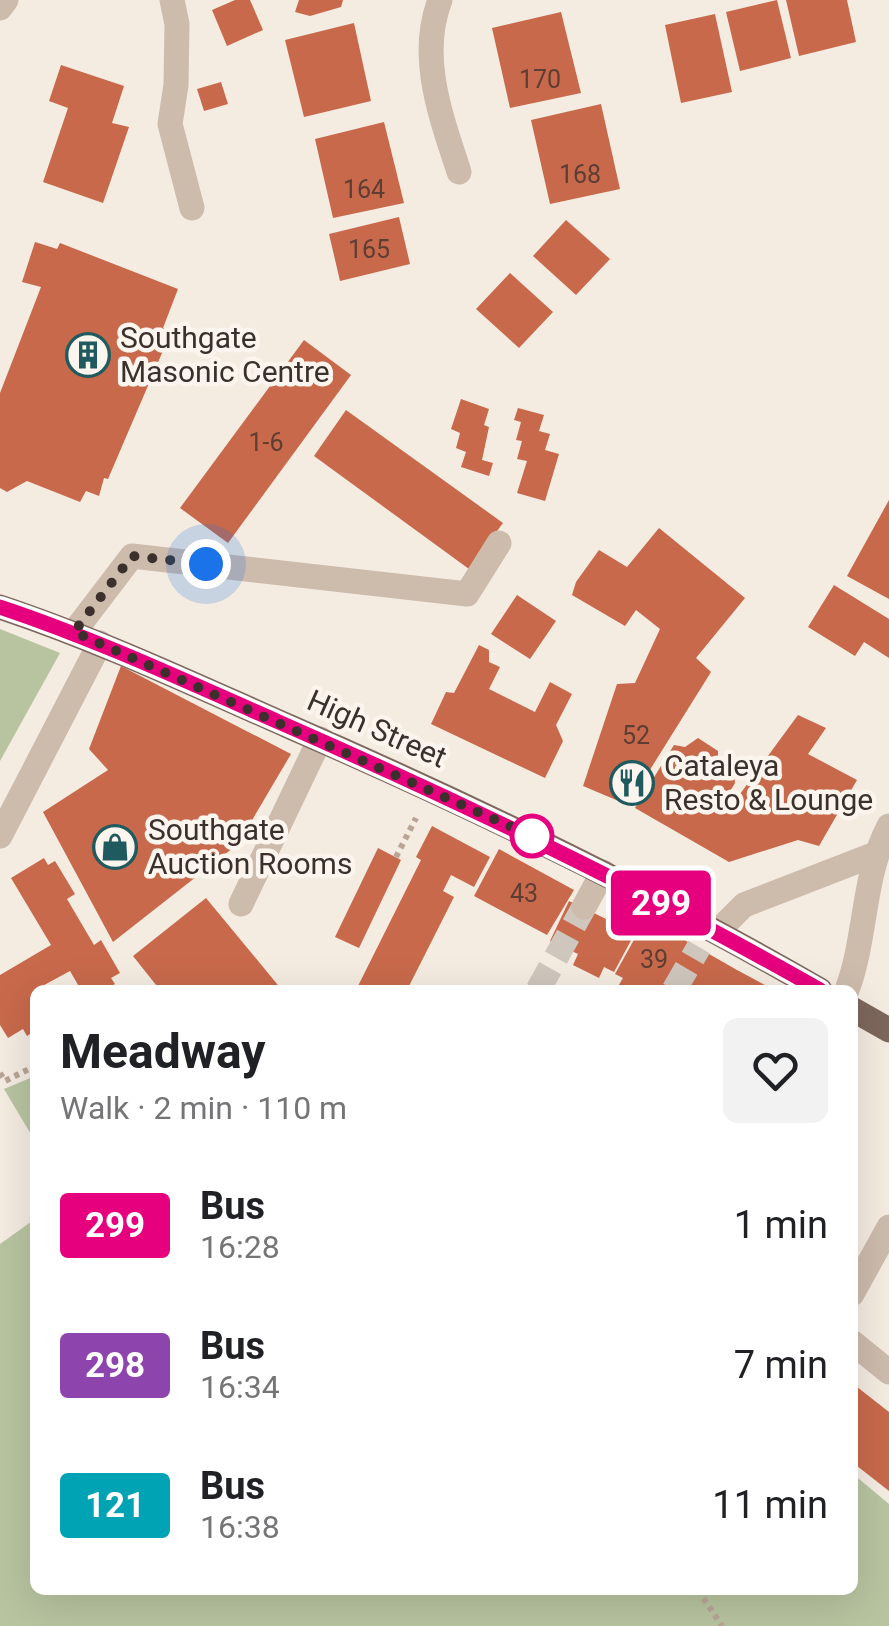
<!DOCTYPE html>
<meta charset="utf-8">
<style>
body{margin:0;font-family:Roboto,sans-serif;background:#f2f2f2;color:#202124;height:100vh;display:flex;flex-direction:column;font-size:38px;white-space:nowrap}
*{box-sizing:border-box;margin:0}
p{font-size:32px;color:#757577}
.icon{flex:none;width:55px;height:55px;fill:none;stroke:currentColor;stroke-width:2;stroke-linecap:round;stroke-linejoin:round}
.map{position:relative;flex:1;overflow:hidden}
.details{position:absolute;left:30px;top:985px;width:828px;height:610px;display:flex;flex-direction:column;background:#fff;border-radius:15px;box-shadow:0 10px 40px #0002}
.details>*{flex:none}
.badge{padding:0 20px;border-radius:8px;font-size:35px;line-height:65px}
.you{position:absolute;width:50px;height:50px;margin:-25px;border:8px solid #fff;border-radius:50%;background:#1a73e8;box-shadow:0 0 0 15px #1a73e833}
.map>.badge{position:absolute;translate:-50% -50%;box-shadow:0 0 0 5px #fff}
.round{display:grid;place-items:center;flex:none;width:105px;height:105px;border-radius:15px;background:#f2f2f2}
.summary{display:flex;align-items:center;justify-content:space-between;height:170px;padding:0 30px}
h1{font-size:48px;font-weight:700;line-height:75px}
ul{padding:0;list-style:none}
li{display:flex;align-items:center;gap:30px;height:140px;padding:0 30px}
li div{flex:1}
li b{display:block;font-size:38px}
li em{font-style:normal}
li .badge{min-width:110px;font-weight:700;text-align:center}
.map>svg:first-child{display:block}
.green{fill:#b8c4a0}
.building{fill:#c8694b}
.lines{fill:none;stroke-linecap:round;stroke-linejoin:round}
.minor-tunnel{stroke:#cfc6bd;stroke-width:25;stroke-dasharray:25 12;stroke-linecap:butt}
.path{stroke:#b9a596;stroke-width:6;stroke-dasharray:5 5;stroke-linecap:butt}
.minor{stroke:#cdbbac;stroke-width:25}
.major{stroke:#7d675c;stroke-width:25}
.line-casing{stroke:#fff;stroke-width:22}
.line{stroke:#e6007e;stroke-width:15}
.walk{stroke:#3b302b;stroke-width:10;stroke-dasharray:0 18}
.stop-dot{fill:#fff;stroke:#e6007e;stroke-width:5}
.labels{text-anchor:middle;stroke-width:9;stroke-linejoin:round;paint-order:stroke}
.number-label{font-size:25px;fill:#5e3e33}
.poi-label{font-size:30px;fill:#3b302b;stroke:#fbf5ee;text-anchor:start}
.street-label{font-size:30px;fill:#3b302b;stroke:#fbf5ee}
</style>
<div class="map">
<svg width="889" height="1626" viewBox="0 0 889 1626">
<rect width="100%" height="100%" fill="#f4ebe1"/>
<g class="green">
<polygon points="0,629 60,653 0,761"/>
<polygon points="35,1076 35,1141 4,1089"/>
<polygon points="35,1219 35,1590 852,1590 853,1474 889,1504 889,1626 0,1626 0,1244"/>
</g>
<g class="building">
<polygon points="235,0 250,0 263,30 227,46 212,10"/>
<polygon points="299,0 343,0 341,7 310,16 295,12"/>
<polygon points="777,0 791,58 740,71 726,12"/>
<polygon points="786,0 847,0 856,42 799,56"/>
<polygon points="561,12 581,93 510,108 492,28"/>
<polygon points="715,14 732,92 681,103 665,25"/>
<polygon points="354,23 371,101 304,117 285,40"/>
<polygon points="61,65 124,86 112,123 129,127 103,203 43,182 68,108 49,101"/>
<polygon points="221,82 228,104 204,111 197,89"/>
<polygon points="601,104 620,189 550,204 531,120"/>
<polygon points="384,122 404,203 333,218 315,139"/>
<polygon points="399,217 410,264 340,281 329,234"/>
<polygon points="566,220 610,259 576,295 533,256"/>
<polygon points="35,242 57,249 60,243 178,289 163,328 171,332 108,479 104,478 99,496 86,491 80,502 27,481 7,492 0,488 0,393 41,287 22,282"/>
<polygon points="510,273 553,312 519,348 476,309"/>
<polygon points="304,340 351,375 228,543 180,508"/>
<polygon points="461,399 489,409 484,425 489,427 482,460 493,463 489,476 461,467 466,452 456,448 460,433 451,429"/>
<polygon points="518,408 544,415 539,431 550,434 545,450 559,454 545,501 517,493 527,461 517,459 522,441 516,440 521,422 514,420"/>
<polygon points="346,410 503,523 469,569 314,456"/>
<polygon points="889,500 889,599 847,576"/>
<polygon points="659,528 745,598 696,658 711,672 628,805 583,786 617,684 635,683 660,629 636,610 625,626 572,595 576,582 599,550 627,567"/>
<polygon points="834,585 889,619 889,658 864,642 855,656 808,627"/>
<polygon points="517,595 556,621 530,659 491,634"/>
<polygon points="479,645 489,650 489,662 500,667 489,689 535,712 550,682 572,694 556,725 563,741 545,778 431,724 446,692 454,693"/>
<polygon points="121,666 291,754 238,844 113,942 43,812 108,770 89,749"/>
<polygon points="798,715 826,728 808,754 857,780 819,846 798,840 729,862 635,808 674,745 685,747 698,738 718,751 718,766 734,775 735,783 722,805 729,809"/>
<polygon points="432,826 490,857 474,887 451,875 443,891 454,897 407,990 356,990 421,860 416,857"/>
<polygon points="378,848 401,860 359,948 335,937"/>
<polygon points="499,849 574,890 547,935 474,896"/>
<polygon points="44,858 48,865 55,861 75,894 67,899 94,945 101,940 120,973 111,978 115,984 104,990 81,990 70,971 35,990 31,995 35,1031 27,1036 23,1029 8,1038 0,1025 0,975 51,945 11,878"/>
<polygon points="206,898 282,990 160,990 133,956"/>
<polygon points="569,901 635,933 614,972 604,967 599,978 573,965 578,954 550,941"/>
<polygon points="646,918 737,970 774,990 617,988 623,978 615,974"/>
<polygon points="852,1383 889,1412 889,1491 852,1462"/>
</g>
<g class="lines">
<g class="minor-tunnel">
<polyline points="538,990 584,907"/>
<polyline points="674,990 699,947"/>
</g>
<g class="path">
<polyline points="396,857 416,818"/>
<polyline points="0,1073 5,1081 35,1066"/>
<polyline points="698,1590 722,1626"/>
</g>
<g class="minor">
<polyline points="172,0 177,24 176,85 170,124 192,208"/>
<path d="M 440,0 C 418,57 441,116 459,172"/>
<polyline points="0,8 6,0"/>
<polyline points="74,632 132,556 467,594 499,543"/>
<polyline points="0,836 100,643"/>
<polyline points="241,904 320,739"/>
<polyline points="584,907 603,872"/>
<polyline points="718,931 744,905 873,855"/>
<path d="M 847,990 C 867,936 862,877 889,826"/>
<polyline points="852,1294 889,1227"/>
<polyline points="852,1342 889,1372"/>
</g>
<g class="major">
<path d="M 0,607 C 99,640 193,684 288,726 C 470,805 648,891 820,990"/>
<polyline points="852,1009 889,1030"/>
</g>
</g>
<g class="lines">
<g class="line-casing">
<path id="line" d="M 0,607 C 96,639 188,682 281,723 C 466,804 645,890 820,990"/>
</g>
<use href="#line" class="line"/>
<polyline class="walk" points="206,564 132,556 74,632 543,841 532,836"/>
</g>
<defs>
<g id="building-ring" transform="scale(2.25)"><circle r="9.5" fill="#fbf5ee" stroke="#1f5a5e" stroke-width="1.5"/><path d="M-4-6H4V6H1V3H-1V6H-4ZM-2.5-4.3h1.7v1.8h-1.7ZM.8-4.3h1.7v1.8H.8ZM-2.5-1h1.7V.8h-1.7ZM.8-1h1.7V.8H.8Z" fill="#1f5a5e"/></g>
<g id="restaurant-ring" transform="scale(2.25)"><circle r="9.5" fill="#fbf5ee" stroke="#1f5a5e" stroke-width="1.5"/><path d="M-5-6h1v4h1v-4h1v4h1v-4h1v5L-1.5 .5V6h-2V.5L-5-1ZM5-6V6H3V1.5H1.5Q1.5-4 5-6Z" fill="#1f5a5e"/></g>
<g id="shop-ring" transform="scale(2.25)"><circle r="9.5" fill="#fbf5ee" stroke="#1f5a5e" stroke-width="1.5"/><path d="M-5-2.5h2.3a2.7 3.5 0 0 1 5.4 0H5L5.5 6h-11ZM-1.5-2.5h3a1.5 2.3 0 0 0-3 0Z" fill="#1f5a5e"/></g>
</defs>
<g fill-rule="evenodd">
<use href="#building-ring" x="88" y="355"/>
<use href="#restaurant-ring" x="632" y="783"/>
<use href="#shop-ring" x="115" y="847"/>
</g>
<circle class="stop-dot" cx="532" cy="836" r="20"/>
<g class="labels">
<g class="number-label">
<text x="540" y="88">170</text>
<text x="580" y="183">168</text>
<text x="364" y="198">164</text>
<text x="369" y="258">165</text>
<text x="266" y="451">1-6</text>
<text x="636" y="744">52</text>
<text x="524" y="902">43</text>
<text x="654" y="968">39</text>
</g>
<g class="poi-label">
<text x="120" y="348">Southgate<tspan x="120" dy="34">Masonic Centre</tspan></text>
<text x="664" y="776">Cataleya<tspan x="664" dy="34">Resto &amp; Lounge</tspan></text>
<text x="148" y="840">Southgate<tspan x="148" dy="34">Auction Rooms</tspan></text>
</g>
<g class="street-label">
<text transform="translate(377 729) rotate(24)" y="10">High Street</text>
</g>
</g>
</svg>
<div class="you" style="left:206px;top:564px"></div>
<b class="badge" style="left:661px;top:903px;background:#e6007e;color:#fff">299</b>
<section class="details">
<div class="summary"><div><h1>Meadway</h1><p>Walk · 2 min · 110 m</p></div><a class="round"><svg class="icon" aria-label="heart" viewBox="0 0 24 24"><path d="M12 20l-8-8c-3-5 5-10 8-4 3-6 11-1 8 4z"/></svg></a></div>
<ul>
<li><span class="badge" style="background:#e6007e;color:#fff">299</span><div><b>Bus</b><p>16:28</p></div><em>1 min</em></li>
<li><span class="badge" style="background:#8e44ad;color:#fff">298</span><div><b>Bus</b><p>16:34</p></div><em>7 min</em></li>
<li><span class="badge" style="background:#00a3b4;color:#fff">121</span><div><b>Bus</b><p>16:38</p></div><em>11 min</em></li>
</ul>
</section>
</div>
